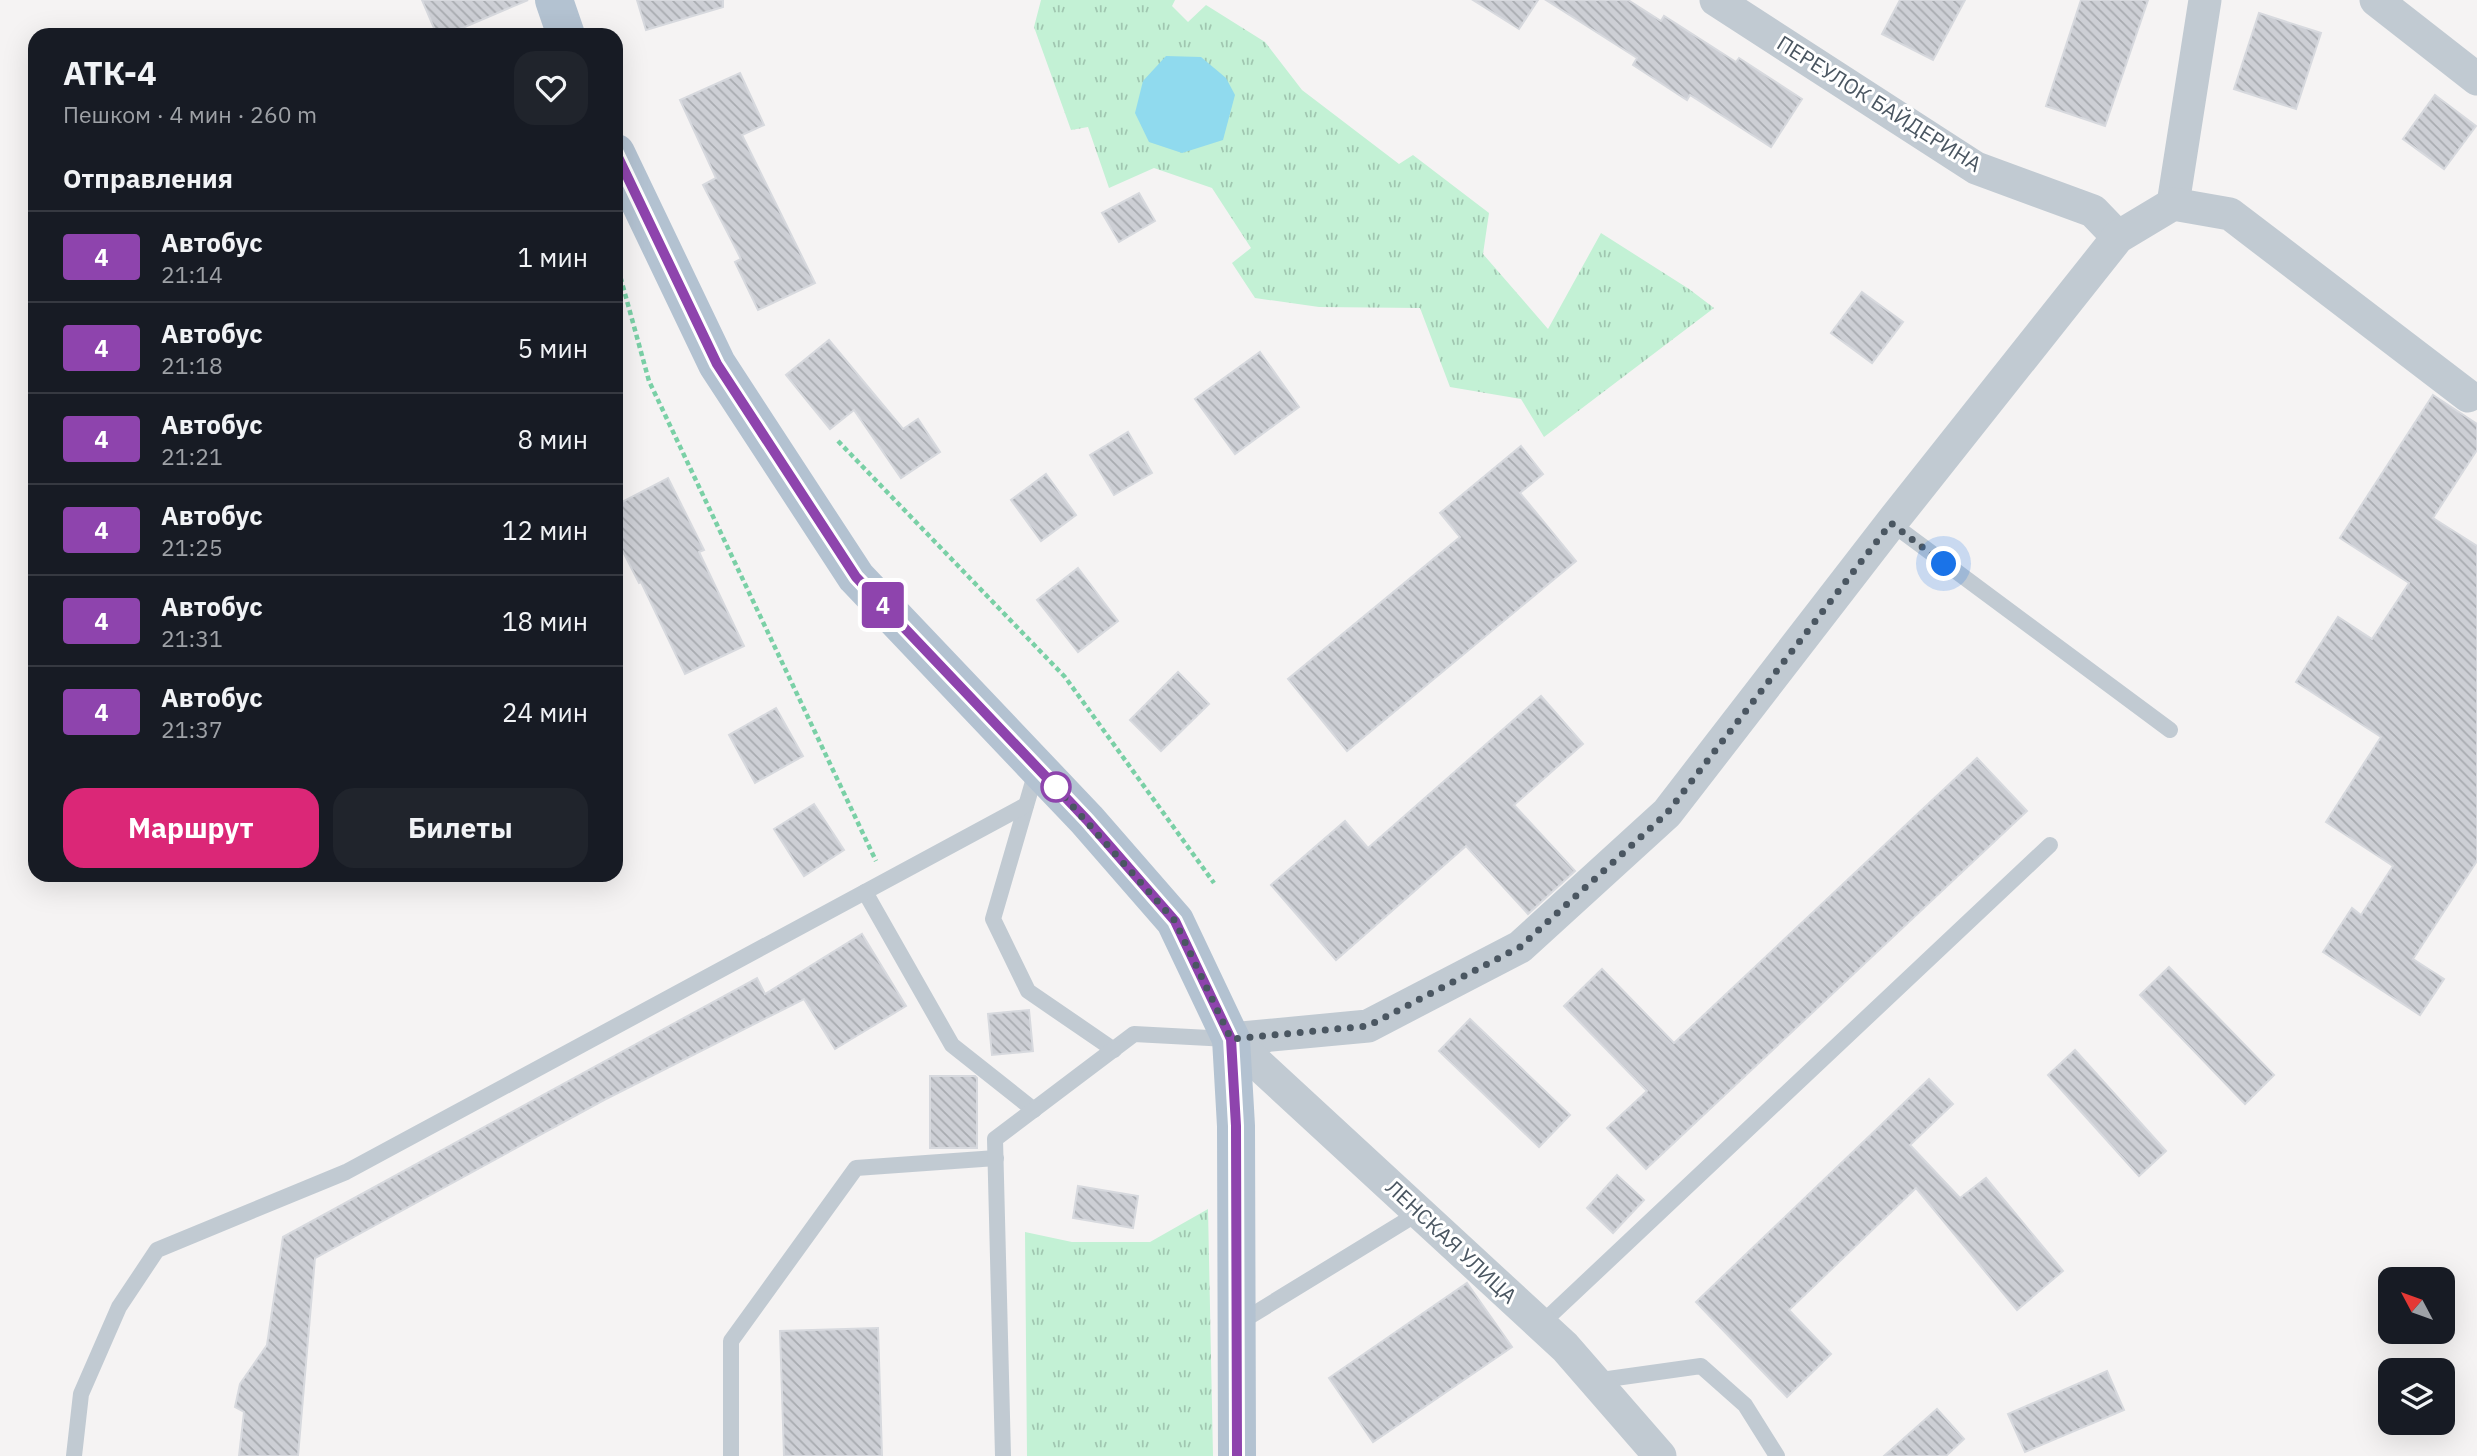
<!DOCTYPE html>
<html lang="ru">
<meta charset="utf-8">
<style>
body{margin:0;font-family:"IBM Plex Sans",sans-serif;background:#20242c;color:#f1f3f6;height:100vh;display:flex;flex-direction:column;font-size:26px;white-space:nowrap}
*{box-sizing:border-box;margin:0}
p{font-size:23px;color:#9ea1a6}
.icon{flex:none;width:38px;height:38px;fill:none;stroke:currentColor;stroke-width:2;stroke-linecap:round;stroke-linejoin:round}
.map{position:relative;flex:1;overflow:hidden}
.panel{position:absolute;left:28px;top:28px;width:595px;height:854px;display:flex;flex-direction:column;background:#171b24;border-radius:21px;box-shadow:0 7px 28px #0002}
.panel>*{flex:none}
.badge{padding:0 14px;border-radius:5px;font-size:24px;line-height:46px}
.needle{width:46px;rotate:311deg}
.fabs{position:absolute;left:2378px;top:1267px;display:grid;gap:14px}
.fabs a{display:grid;place-items:center;width:77px;height:77px;border-radius:14px;background:#171b24;box-shadow:0 7px 28px #0002;font-size:35px}
.you{position:absolute;width:35px;height:35px;margin:-18px;border:5px solid #fff;border-radius:50%;background:#1a73e8;box-shadow:0 0 0 10px #1a73e833}
.map>.badge{position:absolute;translate:-50% -50%;box-shadow:0 0 0 4px #fff}
h2{padding:0 35px;font-size:26px;line-height:63px}
.round{display:grid;place-items:center;flex:none;width:74px;height:74px;border-radius:21px;background:#20242c}
.summary{display:flex;align-items:center;justify-content:space-between;height:119px;padding:0 35px}
h1{font-size:33px;font-weight:700;line-height:52px}
.action{display:flex;gap:14px;margin-top:auto;padding:14px 35px}
.action a{flex:1;height:80px;border-radius:21px;background:#db2777;color:#fff;font-size:28px;font-weight:700;line-height:80px;text-align:center}
.action a+a{background:#20242c;color:#f1f3f6}
ul{padding:0;list-style:none}
li{display:flex;align-items:center;gap:21px;height:91px;padding:0 35px;border-top:2px solid #363941}
li div{flex:1}
li b{display:block;font-size:26px}
li em{font-style:normal}
li .badge{min-width:77px;font-weight:700;text-align:center}
.map>svg:first-child{display:block}
.grass{fill:url(#grass-tufts)}
.water{fill:#90daee}
.building{fill:url(#building-back-hatch);stroke:#d7d9de;stroke-width:2}
.lines{fill:none;stroke-linecap:round;stroke-linejoin:round}
.path{stroke:#7ad0a6;stroke-width:4.5;stroke-dasharray:5 3.5;stroke-linecap:butt}
.lane{stroke:#c1cad2;stroke-width:16}
.street{stroke:#c1cad2;stroke-width:33}
.primary{stroke:#b3c2d1;stroke-width:38}
.line-casing{stroke:#fff;stroke-width:16}
.line{stroke:#8e44ad;stroke-width:10}
.walk{stroke:#4a5661;stroke-width:7;stroke-dasharray:0 12.6}
.stop-dot{fill:#fff;stroke:#8e44ad;stroke-width:3.5}
.labels{text-anchor:middle;stroke-width:6;stroke-linejoin:round;paint-order:stroke}
.street-label{font-size:21px;fill:#4a5661;stroke:#fff}
</style>
<div class="map">
<svg width="2477" height="1456" viewBox="0 0 2477 1456">
<defs>
<pattern id="grass-tufts" width="24" height="20" patternUnits="userSpaceOnUse" patternTransform="scale(1.75)"><rect width="24" height="20" fill="#c3f1d5"/><path d="M3 7l-1-3M5 7V3M7 7l1-3M15 17l-1-3M17 17v-4M19 17l1-3" fill="none" stroke="#a0c6b0"/></pattern>
<pattern id="building-back-hatch" width="6" height="6" patternUnits="userSpaceOnUse" patternTransform="scale(1.75)"><rect width="6" height="6" fill="#cdcfd5"/><path d="M-1 5l2 2M0 0l6 6M5-1l2 2" fill="none" stroke="#a8abb0"/></pattern>
</defs>
<rect width="100%" height="100%" fill="#f5f3f3"/>
<g class="grass">
<polygon points="1041,0 1175,0 1172,6 1188,22 1206,5 1265,42 1302,90 1399,164 1413,155 1489,213 1483,254 1548,329 1601,233 1689,289 1714,308 1544,437 1521,399 1450,387 1420,308 1319,307 1255,298 1232,263 1251,248 1212,188 1154,168 1109,188 1088,127 1071,130 1034,27"/>
<polygon points="1208,1209 1213,1456 1027,1456 1025,1232 1072,1242 1150,1242"/>
</g>
<polygon class="water" points="1166,56 1201,57 1226,78 1235,95 1223,140 1182,153 1149,142 1135,113 1143,81"/>
<g class="building">
<polygon points="422,0 528,0 446,35 437,35"/>
<polygon points="637,0 723,0 723,7 646,30"/>
<polygon points="1473,0 1538,0 1519,29"/>
<polygon points="1546,0 1628,0 1661,21 1664,16 1736,62 1739,58 1802,99 1771,147 1690,95 1687,100 1633,65 1637,58"/>
<polygon points="1900,0 1965,0 1933,60 1882,34"/>
<polygon points="2081,0 2148,0 2105,126 2046,106"/>
<polygon points="2259,13 2321,33 2296,109 2234,89"/>
<polygon points="740,73 764,125 742,135 815,283 758,310 735,262 741,259 703,185 716,178 680,100"/>
<polygon points="2435,95 2476,126 2444,169 2403,139"/>
<polygon points="1139,193 1155,221 1119,242 1102,213"/>
<polygon points="1862,292 1903,322 1872,363 1831,333"/>
<polygon points="829,340 903,429 918,419 940,452 901,478 854,410 830,429 786,375"/>
<polygon points="1260,352 1299,407 1235,454 1195,399"/>
<polygon points="2433,395 2477,424 2477,450 2433,518 2477,546 2477,861 2413,959 2444,979 2420,1015 2323,952 2352,908 2361,915 2393,866 2326,822 2381,737 2296,682 2338,617 2372,639 2409,583 2340,538"/>
<polygon points="1128,432 1152,473 1114,495 1090,455"/>
<polygon points="1521,446 1543,474 1520,493 1576,561 1347,751 1288,679 1460,537 1440,513"/>
<polygon points="1046,474 1076,515 1041,541 1011,500"/>
<polygon points="668,478 704,550 699,552 744,646 685,674 641,582 639,583 616,538 616,505"/>
<polygon points="1078,568 1118,621 1078,652 1037,600"/>
<polygon points="1178,672 1209,704 1161,751 1130,720"/>
<polygon points="1541,696 1583,744 1514,805 1575,871 1528,914 1466,846 1336,960 1271,885 1345,821 1368,848"/>
<polygon points="776,708 803,756 755,783 729,735"/>
<polygon points="1977,758 2027,811 1646,1169 1607,1128 1647,1091 1564,1006 1602,969 1674,1043"/>
<polygon points="814,804 844,850 804,876 774,829"/>
<polygon points="862,934 906,1006 835,1049 804,999 604,1100 315,1258 298,1456 239,1456 244,1412 235,1407 240,1384 267,1345 283,1237 757,978 765,994"/>
<polygon points="2169,967 2274,1075 2245,1104 2140,995"/>
<polygon points="1029,1010 1033,1051 992,1055 988,1014"/>
<polygon points="1470,1019 1570,1115 1539,1147 1439,1051"/>
<polygon points="2075,1050 2166,1151 2139,1176 2048,1075"/>
<polygon points="930,1076 975,1076 977,1078 977,1148 930,1148"/>
<polygon points="1929,1079 1953,1104 1910,1145 1960,1198 1986,1178 2063,1271 2017,1310 1916,1188 1789,1310 1831,1354 1787,1397 1696,1302"/>
<polygon points="1617,1175 1644,1200 1613,1233 1587,1208"/>
<polygon points="1078,1186 1138,1196 1133,1228 1073,1218"/>
<polygon points="1467,1283 1512,1347 1373,1442 1329,1378"/>
<polygon points="878,1328 882,1456 784,1456 780,1331"/>
<polygon points="2107,1371 2124,1410 2025,1452 2008,1414"/>
<polygon points="1937,1409 1964,1439 1946,1456 1884,1456"/>
</g>
<g class="lines">
<g class="path">
<polyline points="616,261 649,381 876,861"/>
<polyline points="838,441 1065,677 1214,883"/>
</g>
<g class="lane">
<polyline points="1891,523 2170,730"/>
<polyline points="1037,768 993,919 1028,991 1114,1050"/>
<polyline points="865,892 952,1045 1034,1110"/>
<polyline points="1239,1323 1420,1212"/>
<polyline points="1541,1324 2050,845"/>
<polyline points="1594,1381 1701,1366 1745,1405 1777,1456"/>
<polyline points="74,1456 81,1394 119,1307 157,1250 346,1172 1026,805"/>
<polyline points="731,1456 731,1341 856,1168 996,1158"/>
<polyline points="1003,1456 995,1139 1134,1034 1228,1039"/>
</g>
<g class="street">
<polyline points="1716,0 1976,168 2093,211 2118,237"/>
<polyline points="2376,0 2477,79"/>
<polyline points="2173,204 2205,0"/>
<polyline points="1231,1039 1368,1026 1520,947 1667,813 1891,523 2118,237 2173,204 2230,214 2468,396"/>
<polyline points="1231,1039 1565,1347 1660,1456"/>
</g>
<g class="primary">
<polyline points="554,0 566,35"/>
<polyline points="616,153 717,364 856,577 1087,820 1175,921 1231,1039 1236,1126 1237,1456"/>
</g>
</g>
<g class="lines">
<g class="line-casing">
<polyline id="line" points="616,153 717,364 856,577 1087,820 1175,921 1231,1039 1236,1126 1237,1456"/>
</g>
<use href="#line" class="line"/>
<polyline class="walk" points="1056,787 1052,783 1175,921 1231,1039 1368,1026 1520,947 1667,813 1891,523 1944,564"/>
</g>
<circle class="stop-dot" cx="1056" cy="787" r="14"/>
<g class="labels">
<g class="street-label">
<text transform="translate(1879 104) rotate(32)" y="7">ПЕРЕУЛОК БАЙДЕРИНА</text>
<text transform="translate(1451 1242) rotate(43)" y="7">ЛЕНСКАЯ УЛИЦА</text>
</g>
</g>
</svg>
<div class="fabs">
<a><svg class="needle" viewBox="-14 -14 28 28"><path d="M0-13l5 13h-10z" fill="#e53935"/><path d="M0 13l5-13h-10z" fill="#9ea1a6"/></svg></a>
<a><svg class="icon" aria-label="layers" viewBox="0 0 24 24"><path d="M12 4l9 5-9 5-9-5zM3 14l9 5 9-5"/></svg></a>
</div>
<div class="you" style="left:1944px;top:564px"></div>
<b class="badge" style="left:883px;top:605px;background:#8e44ad;color:#fff">4</b>
<section class="panel">
<div class="summary"><div><h1>АТК-4</h1><p>Пешком · 4 мин · 260 m</p></div><a class="round"><svg class="icon" aria-label="heart" viewBox="0 0 24 24"><path d="M12 20l-8-8c-3-5 5-10 8-4 3-6 11-1 8 4z"/></svg></a></div>
<h2>Отправления</h2>
<ul>
<li><span class="badge" style="background:#8e44ad;color:#fff">4</span><div><b>Автобус</b><p>21:14</p></div><em>1 мин</em></li>
<li><span class="badge" style="background:#8e44ad;color:#fff">4</span><div><b>Автобус</b><p>21:18</p></div><em>5 мин</em></li>
<li><span class="badge" style="background:#8e44ad;color:#fff">4</span><div><b>Автобус</b><p>21:21</p></div><em>8 мин</em></li>
<li><span class="badge" style="background:#8e44ad;color:#fff">4</span><div><b>Автобус</b><p>21:25</p></div><em>12 мин</em></li>
<li><span class="badge" style="background:#8e44ad;color:#fff">4</span><div><b>Автобус</b><p>21:31</p></div><em>18 мин</em></li>
<li><span class="badge" style="background:#8e44ad;color:#fff">4</span><div><b>Автобус</b><p>21:37</p></div><em>24 мин</em></li>
</ul>
<div class="action"><a>Маршрут</a><a>Билеты</a></div>
</section>
</div>
